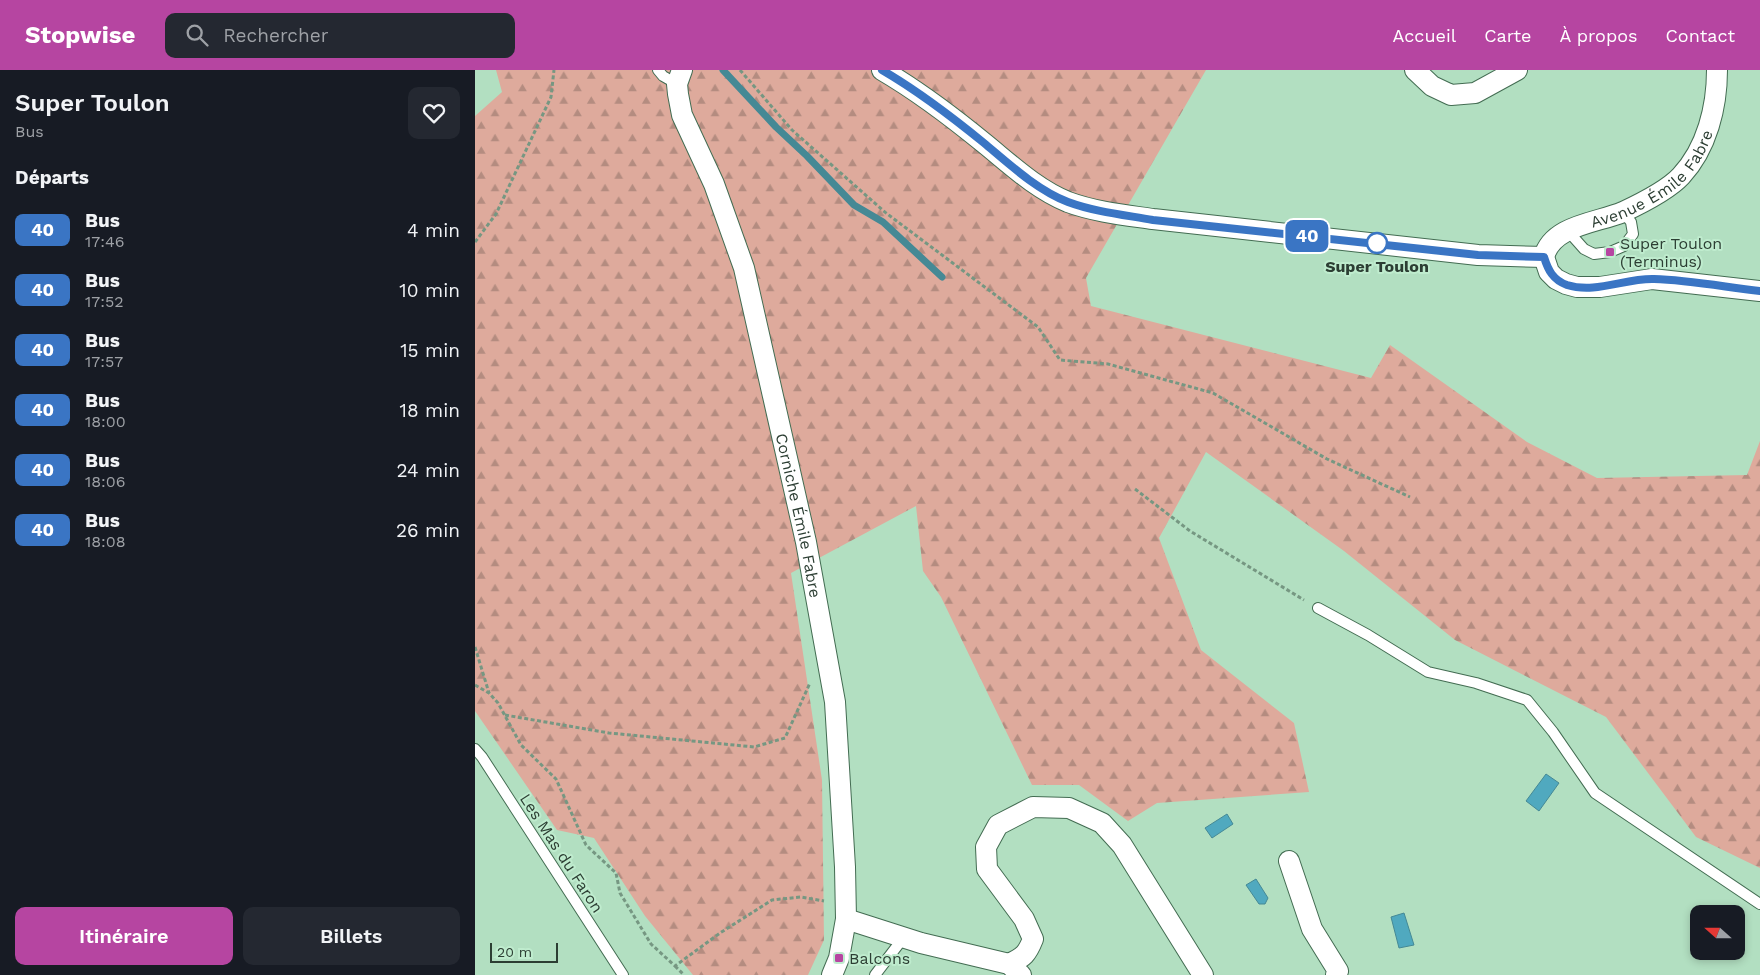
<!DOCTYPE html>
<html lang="fr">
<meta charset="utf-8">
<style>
body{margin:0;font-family:"Work Sans",sans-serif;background:#242831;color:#f1f3f6;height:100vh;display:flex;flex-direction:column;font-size:19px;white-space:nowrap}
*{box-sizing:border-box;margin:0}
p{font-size:16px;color:#9ea1a6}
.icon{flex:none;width:28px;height:28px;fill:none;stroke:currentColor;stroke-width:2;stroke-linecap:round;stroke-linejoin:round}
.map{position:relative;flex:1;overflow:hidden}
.panel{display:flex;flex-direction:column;background:#171b24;width:475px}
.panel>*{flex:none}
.badge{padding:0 10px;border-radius:8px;font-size:18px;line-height:32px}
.needle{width:32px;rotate:291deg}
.fabs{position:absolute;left:1215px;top:835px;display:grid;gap:10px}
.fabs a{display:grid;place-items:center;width:55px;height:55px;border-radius:10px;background:#171b24;box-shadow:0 2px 8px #0003;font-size:25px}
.scale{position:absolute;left:15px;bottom:12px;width:68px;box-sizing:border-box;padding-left:5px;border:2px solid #2c3e33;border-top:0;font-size:14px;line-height:18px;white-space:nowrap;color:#2c3e33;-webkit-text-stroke:4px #bfecce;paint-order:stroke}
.map>.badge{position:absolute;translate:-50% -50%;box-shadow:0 0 0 2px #fff}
h2{padding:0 15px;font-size:19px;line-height:45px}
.round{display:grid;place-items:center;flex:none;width:52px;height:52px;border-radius:10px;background:#242831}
.overview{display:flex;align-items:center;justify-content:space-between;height:85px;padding:0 15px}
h1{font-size:24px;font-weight:600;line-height:38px}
.action{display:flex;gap:10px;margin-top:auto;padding:10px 15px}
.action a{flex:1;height:58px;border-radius:10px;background:#b645a1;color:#fff;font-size:20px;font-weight:600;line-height:58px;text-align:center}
.action a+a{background:#242831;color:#f1f3f6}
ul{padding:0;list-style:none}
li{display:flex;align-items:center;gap:15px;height:60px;padding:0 15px}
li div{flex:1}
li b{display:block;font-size:19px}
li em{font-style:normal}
li .badge{min-width:55px;font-weight:700;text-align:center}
header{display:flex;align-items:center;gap:30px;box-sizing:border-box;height:70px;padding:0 25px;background:#b645a1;color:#fff}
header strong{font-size:24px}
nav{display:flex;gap:28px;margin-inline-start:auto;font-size:18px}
.search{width:350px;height:45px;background:#242831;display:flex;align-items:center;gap:12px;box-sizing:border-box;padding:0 18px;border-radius:10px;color:#9ea1a6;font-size:19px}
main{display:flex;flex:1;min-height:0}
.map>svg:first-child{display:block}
.forest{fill:url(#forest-firs)}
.water{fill:#50a9bf;stroke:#458995}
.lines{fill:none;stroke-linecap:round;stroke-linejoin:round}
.stream{stroke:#458995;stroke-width:7}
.lane-casing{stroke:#436c52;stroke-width:12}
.street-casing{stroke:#436c52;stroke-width:22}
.path{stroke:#769782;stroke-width:3;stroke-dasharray:4 2.5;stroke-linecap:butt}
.lane{stroke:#fff;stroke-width:10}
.street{stroke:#fff;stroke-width:20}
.line-casing{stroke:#fff;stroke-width:11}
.line{stroke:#3a75c4;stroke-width:8}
.stop-dot{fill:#fff;stroke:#3a75c4;stroke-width:2.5}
.poi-dot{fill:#b645a1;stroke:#bfecce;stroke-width:2}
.labels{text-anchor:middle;stroke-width:4;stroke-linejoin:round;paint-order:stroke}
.street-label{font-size:16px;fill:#2c3e33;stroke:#bfecce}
.poi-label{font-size:16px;fill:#2c3e33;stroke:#bfecce;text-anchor:start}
.stop-label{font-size:16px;font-weight:bold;fill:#2c3e33;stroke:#bfecce}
</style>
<header>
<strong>Stopwise</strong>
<div class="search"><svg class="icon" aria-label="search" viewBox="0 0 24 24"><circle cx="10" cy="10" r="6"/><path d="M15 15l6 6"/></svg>Rechercher</div>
<nav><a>Accueil</a><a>Carte</a><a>À propos</a><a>Contact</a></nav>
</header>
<main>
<section class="panel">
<div class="overview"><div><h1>Super Toulon</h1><p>Bus</p></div><a class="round"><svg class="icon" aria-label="heart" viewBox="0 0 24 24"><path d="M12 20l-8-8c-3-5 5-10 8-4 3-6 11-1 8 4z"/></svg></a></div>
<h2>Départs</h2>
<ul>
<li><span class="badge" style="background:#3a75c4;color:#fff">40</span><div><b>Bus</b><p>17:46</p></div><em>4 min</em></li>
<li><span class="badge" style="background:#3a75c4;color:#fff">40</span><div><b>Bus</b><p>17:52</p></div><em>10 min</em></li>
<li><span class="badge" style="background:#3a75c4;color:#fff">40</span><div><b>Bus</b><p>17:57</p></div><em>15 min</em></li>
<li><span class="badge" style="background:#3a75c4;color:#fff">40</span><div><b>Bus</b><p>18:00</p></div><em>18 min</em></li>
<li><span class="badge" style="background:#3a75c4;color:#fff">40</span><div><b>Bus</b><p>18:06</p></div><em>24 min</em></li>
<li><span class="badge" style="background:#3a75c4;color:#fff">40</span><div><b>Bus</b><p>18:08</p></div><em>26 min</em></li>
</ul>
<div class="action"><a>Itinéraire</a><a>Billets</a></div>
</section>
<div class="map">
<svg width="1285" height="905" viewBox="0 0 1285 905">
<defs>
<pattern id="forest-firs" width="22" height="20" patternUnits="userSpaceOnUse" patternTransform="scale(1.25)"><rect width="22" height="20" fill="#deaa9c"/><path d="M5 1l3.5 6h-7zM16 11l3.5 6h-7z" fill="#b48c80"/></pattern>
</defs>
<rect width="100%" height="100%" fill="#b2dfc1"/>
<polygon class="forest" points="21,0 731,0 611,208 616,236 896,308 915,275 1052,372 1122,408 1272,405 1285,371 1285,798 1221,767 1131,647 980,570 869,481 731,382 684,468 726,580 819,653 834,722 682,733 653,751 604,715 557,715 466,527 448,501 441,436 316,503 347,710 349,870 333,905 218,905 170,846 119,768 82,760 0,641 0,46 27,22"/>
<g class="water">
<polygon points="1071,704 1084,713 1064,741 1051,731"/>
<polygon points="752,744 758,754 737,768 730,758"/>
<polygon points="781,809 793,828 790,834 784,834 771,815"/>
<polygon points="929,843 939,875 924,878 916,847"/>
</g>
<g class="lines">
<polyline class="stream" points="248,0 301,57 332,86 379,135 408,152 467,207"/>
<g class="lane-casing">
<g id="lane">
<polyline points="183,0 188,6 202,14"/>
<polyline points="1093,161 1109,179 1119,184 1135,182 1149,176 1158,164 1156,152 1148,142"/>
<polyline points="843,538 893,565 953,602 1001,613 1052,630 1078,662 1120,723 1285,834"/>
<polyline points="0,679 7,687 148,905"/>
<polyline points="400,905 429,867"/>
</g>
</g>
<g class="street-casing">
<g id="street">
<path id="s1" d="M 207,0 L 202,14 L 203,24 L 207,45 L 239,114 L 269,198 L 331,472 L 360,632 L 370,797 L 371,849 L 364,888 L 357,905"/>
<path d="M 407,0 C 443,21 476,46 509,73 C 535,94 561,119 593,132 C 620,142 650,145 678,149 L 1003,185 L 1069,187"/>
<polyline points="940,0 957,16 976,25 1000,23 1042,0"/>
<path id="s2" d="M 1069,187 C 1077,155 1122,153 1148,142 C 1165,134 1193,120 1206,106 C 1232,78 1242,37 1242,0"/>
<polyline points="1069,187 1074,202 1081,209 1091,214 1102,217 1125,217 1177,209 1285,221"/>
<polyline points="814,791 837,859 863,901 861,905"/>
<polyline points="371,849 446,873 534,894 546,905"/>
<path d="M 534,894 C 549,887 552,884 558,869 L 549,849 L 512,799 L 511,777 L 523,755 L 558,737 L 594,738 L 627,753 L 647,775 L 728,905"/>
</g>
</g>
<g class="path">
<polyline points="265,0 317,60 411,143 563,257 585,290 633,294 738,323 852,389 935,427"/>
<polyline points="0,172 21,144 76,27 79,0"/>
<polyline points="660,419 715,461 829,530"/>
<polyline points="0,577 14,623"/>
<polyline points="0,615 14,623 23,633 46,675 81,709 111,775 141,803 145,823 176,874 200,896 245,863 297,830 326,827 349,831"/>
<polyline points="30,645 134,663 279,677 310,668 335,613"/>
<polyline points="200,896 209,905"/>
</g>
<use href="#lane" class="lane"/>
<use href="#street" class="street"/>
</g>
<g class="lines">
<g class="line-casing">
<path id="line" d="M 407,0 C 443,21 476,46 509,73 C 534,94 562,120 593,132 C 620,142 650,145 678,150 L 1003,185 L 1069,187 C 1073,200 1078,210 1092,215 C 1121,224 1150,208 1179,209 C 1214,210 1250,217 1285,221"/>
</g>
<use href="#line" class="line"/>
</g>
<circle class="stop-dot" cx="902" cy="173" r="10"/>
<g class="poi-dot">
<rect x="1130" y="177" width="10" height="10" rx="2.5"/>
<rect x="359" y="883" width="10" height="10" rx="2.5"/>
</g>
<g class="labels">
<g class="street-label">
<text dy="6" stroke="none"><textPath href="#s2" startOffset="139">Avenue Émile Fabre</textPath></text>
<text dy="6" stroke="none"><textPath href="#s1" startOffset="465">Corniche Émile Fabre</textPath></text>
<text transform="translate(87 783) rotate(57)" y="6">Les Mas du Faron</text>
</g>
<g class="poi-label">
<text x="1145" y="179">Super Toulon<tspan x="1145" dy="18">(Terminus)</tspan></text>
<text x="374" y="894">Balcons</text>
</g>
<g class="stop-label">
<text x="902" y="202">Super Toulon</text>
</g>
</g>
</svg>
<div class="fabs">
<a><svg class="needle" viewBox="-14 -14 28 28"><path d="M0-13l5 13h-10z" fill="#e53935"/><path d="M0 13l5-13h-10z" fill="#9ea1a6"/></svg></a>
</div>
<div class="scale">20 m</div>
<b class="badge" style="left:832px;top:166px;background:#3a75c4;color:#fff">40</b>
</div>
</main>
